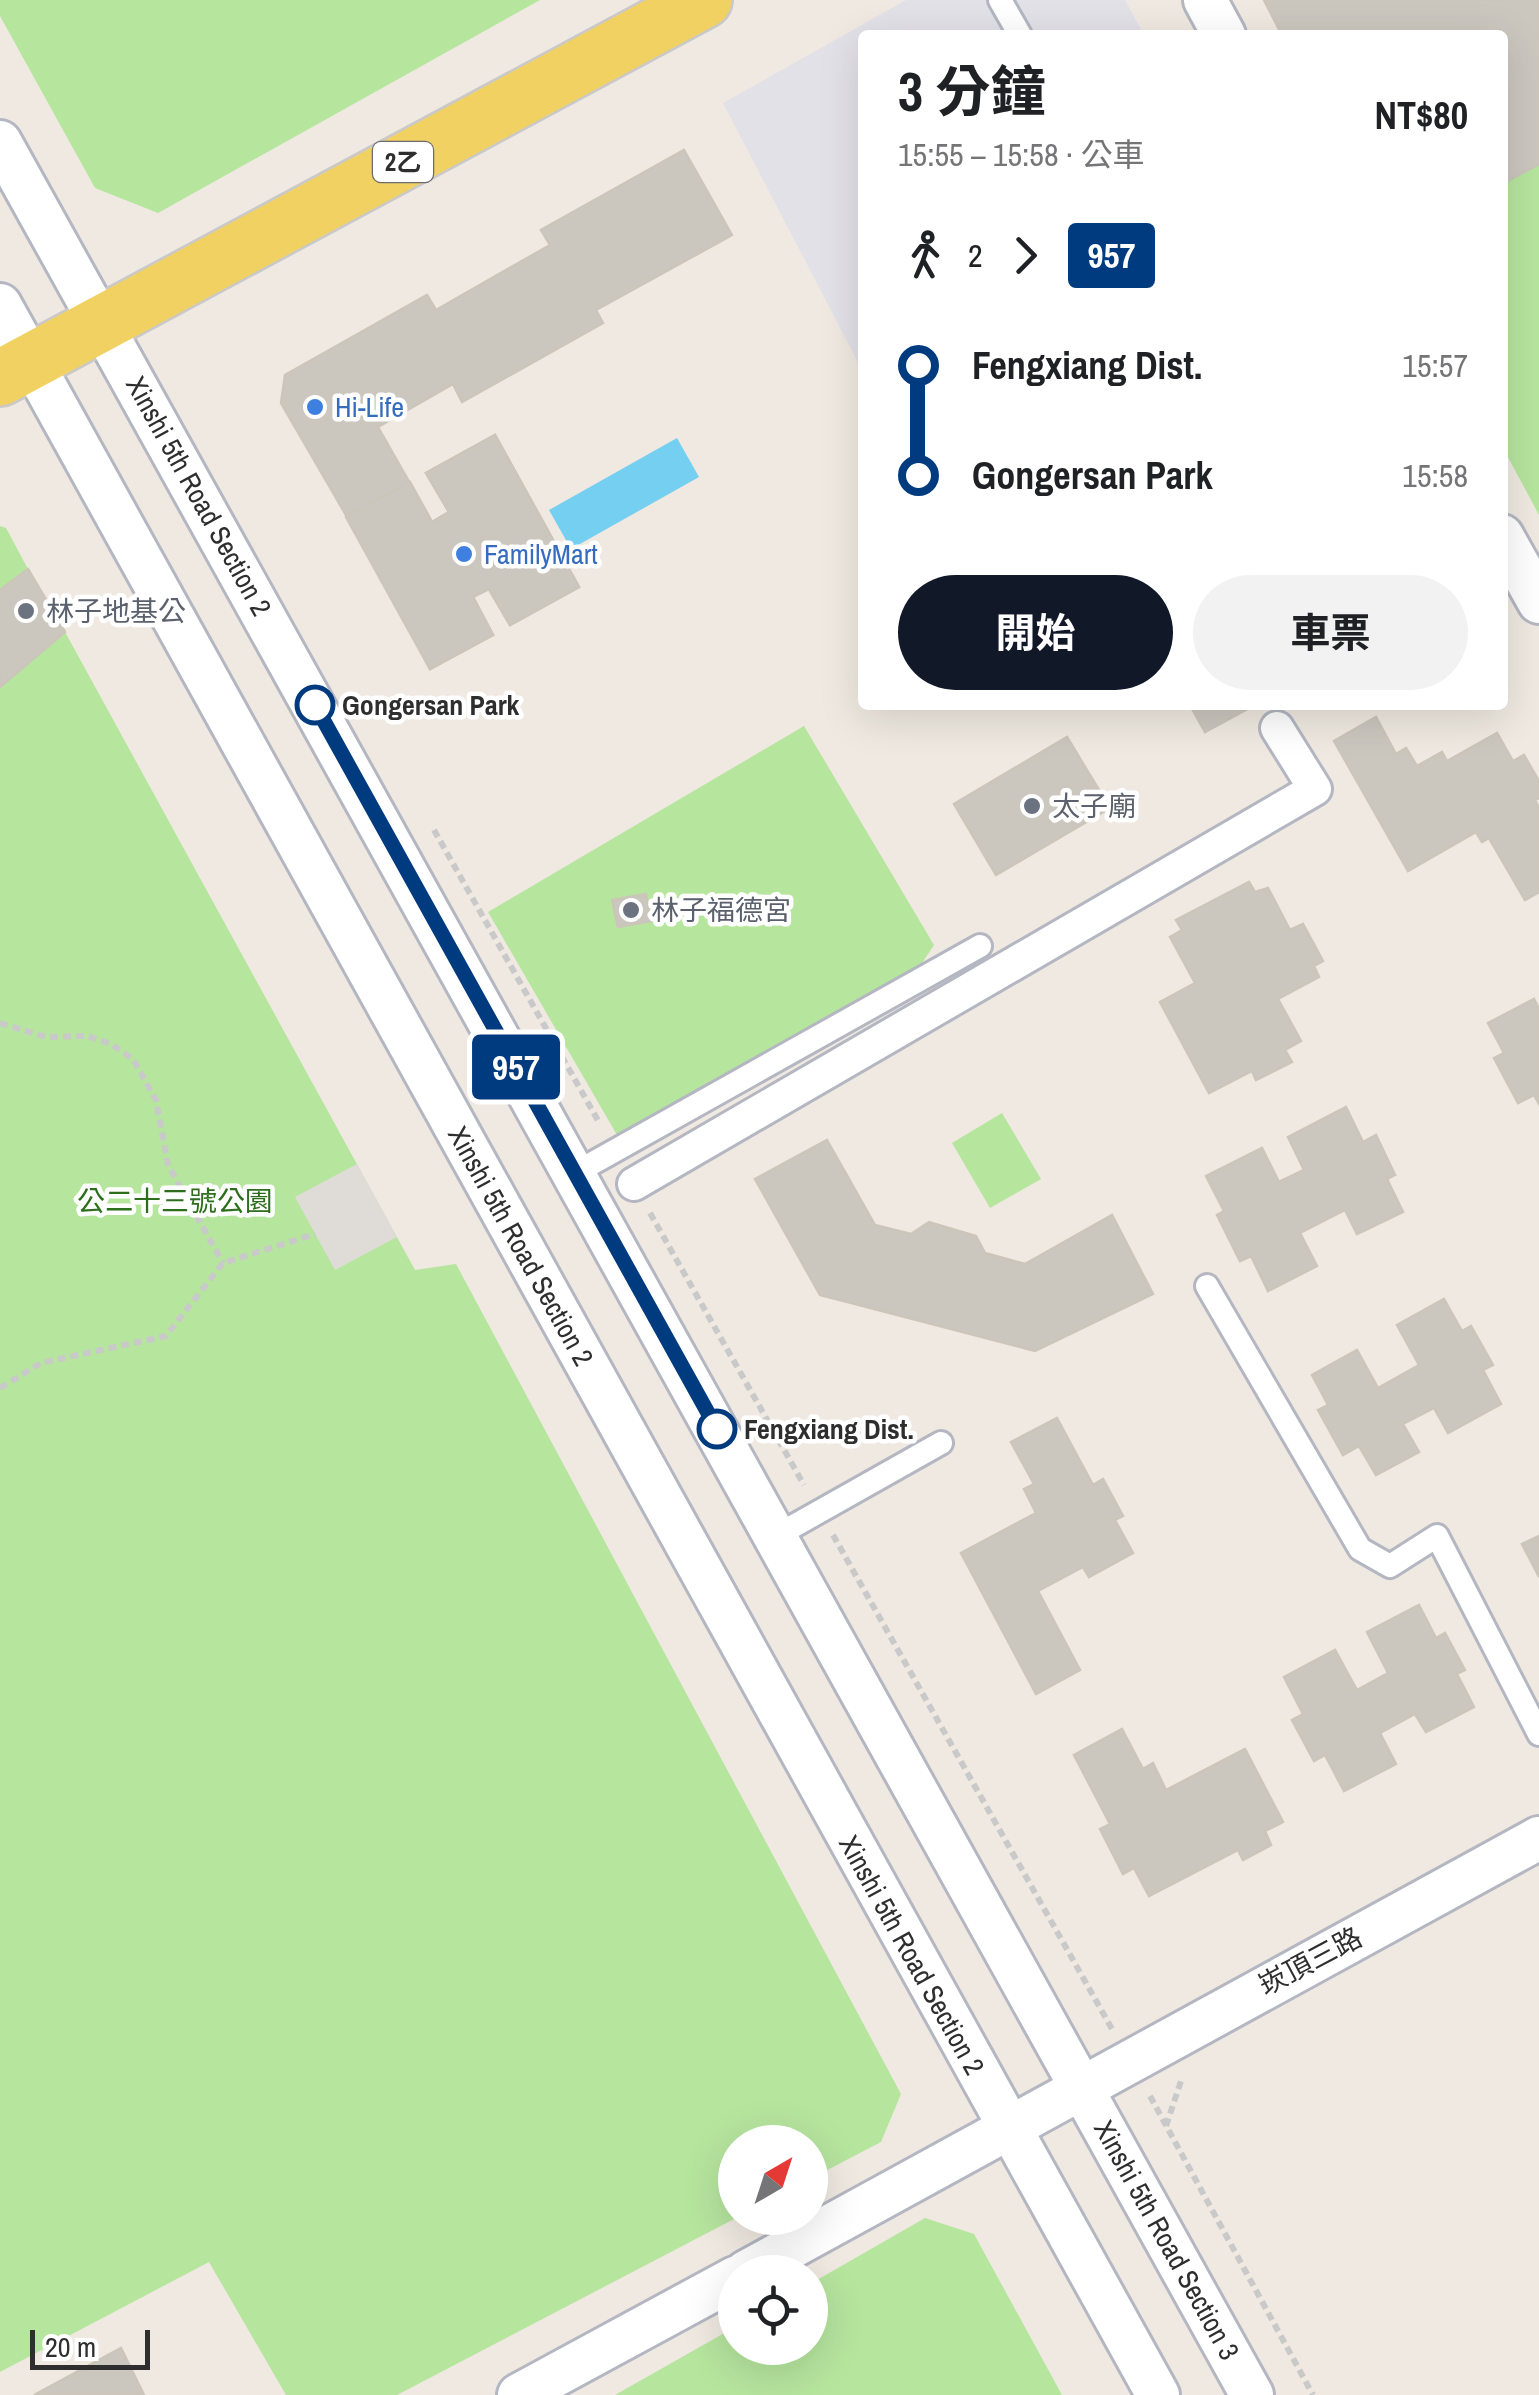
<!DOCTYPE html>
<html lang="zh-TW">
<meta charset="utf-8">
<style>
body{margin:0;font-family:"Archivo Narrow","Noto Sans TC",sans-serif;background:#f2f2f2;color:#202124;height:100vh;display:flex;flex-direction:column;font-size:38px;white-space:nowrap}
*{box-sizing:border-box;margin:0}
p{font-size:32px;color:#757577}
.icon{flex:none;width:55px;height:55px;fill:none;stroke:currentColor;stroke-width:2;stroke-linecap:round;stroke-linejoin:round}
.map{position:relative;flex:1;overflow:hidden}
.panel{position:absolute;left:858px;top:30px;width:650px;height:680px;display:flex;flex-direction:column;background:#fff;border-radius:10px;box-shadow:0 10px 40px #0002}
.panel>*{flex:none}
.badge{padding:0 20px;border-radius:8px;font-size:35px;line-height:65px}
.needle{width:65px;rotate:39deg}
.fabs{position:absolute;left:718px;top:2125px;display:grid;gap:20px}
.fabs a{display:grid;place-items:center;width:110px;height:110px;border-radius:50%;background:#fff;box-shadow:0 10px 40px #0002;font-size:50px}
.scale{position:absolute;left:30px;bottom:25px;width:120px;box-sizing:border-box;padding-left:10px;border:5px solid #2e2e2e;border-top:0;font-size:28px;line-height:35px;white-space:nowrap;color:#2e2e2e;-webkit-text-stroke:8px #fff;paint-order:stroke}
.map>.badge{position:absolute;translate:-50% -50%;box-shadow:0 0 0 5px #fff}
.legs{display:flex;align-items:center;gap:15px;height:110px;padding:0 40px;font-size:32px}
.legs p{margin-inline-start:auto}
.headline{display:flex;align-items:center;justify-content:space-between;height:170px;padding:0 40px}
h1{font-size:55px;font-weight:700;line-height:75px}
.button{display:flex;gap:20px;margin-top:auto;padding:20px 40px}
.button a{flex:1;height:115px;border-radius:60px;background:#111827;color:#fff;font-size:40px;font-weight:700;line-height:115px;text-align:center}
.button a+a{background:#f2f2f2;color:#202124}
ul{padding:0 40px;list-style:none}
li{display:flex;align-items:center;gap:35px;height:110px;font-size:38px}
li i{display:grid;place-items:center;width:15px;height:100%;margin:0 12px;background:currentColor}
li i::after{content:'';width:25px;height:25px;margin:-12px;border:8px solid;border-radius:50%;background:#fff}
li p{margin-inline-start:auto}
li:first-child i{background:linear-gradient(#0000 50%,currentColor 0)}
li:last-child i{background:linear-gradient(currentColor 50%,#0000 0)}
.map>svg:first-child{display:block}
.industrial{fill:#e3e1e8}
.green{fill:#b6e59e}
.plaza{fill:#dfdcd8}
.water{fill:#75cff0}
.building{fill:#cbc7bf;stroke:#cbc5ba;stroke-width:2.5}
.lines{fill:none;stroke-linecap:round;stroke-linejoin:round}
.service-casing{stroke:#b4b7c1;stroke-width:28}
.pedestrian-casing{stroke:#b4b7c1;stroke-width:38}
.minor-casing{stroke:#b4b7c1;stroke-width:48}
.primary-casing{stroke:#c9c9c9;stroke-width:60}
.path{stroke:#c9c9c9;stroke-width:6;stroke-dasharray:8 5;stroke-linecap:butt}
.service{stroke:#fff;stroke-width:22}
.pedestrian{stroke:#fff;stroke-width:32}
.minor{stroke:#fff;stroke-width:42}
.primary{stroke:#f2d163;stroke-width:55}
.line-1-casing{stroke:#fff;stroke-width:22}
.line-1{stroke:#003b80;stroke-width:15}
.shop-dot{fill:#3f7fe0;stroke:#fff;stroke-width:4}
.worship-dot{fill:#6b7280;stroke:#fff;stroke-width:4}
.stop-1-dot{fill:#fff;stroke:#003b80;stroke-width:5}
.labels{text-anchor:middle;stroke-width:9;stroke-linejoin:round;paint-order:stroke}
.shield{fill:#fff;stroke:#6d6d6d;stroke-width:2.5}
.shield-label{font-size:25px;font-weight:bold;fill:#2e2e2e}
.shop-label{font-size:28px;fill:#366cbe;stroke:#fff;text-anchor:start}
.street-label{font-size:28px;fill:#2e2e2e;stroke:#fff}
.worship-label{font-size:28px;fill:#5b616d;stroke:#fff;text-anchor:start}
.stop-label{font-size:28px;font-weight:bold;fill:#2e2e2e;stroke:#fff;text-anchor:start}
.park-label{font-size:28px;fill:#2c6e1b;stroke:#fff}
</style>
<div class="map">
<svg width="1539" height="2395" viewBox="0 0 1539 2395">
<rect width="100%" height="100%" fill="#efe9e1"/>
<polygon class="industrial" points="906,0 1125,0 1144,35 862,35 862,370 723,103"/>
<g class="green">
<polygon points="0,0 540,0 158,213 95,188 0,16"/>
<polygon points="1539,164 1539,515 1503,448 1502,184"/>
<polygon points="0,526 6,528 28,569 0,590"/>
<polygon points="65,632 415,1270 456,1264 901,2094 881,2142 810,2179 810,2142 735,2142 736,2218 397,2395 286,2395 209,2262 0,2372 0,687"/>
<polygon points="804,726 934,945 920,966 617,1135 488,912"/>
<polygon points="1002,1113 1041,1179 990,1208 952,1143"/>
<polygon points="925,2218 974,2234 1062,2395 615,2395 735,2327 735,2348 810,2348 810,2284"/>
</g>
<polygon class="plaza" points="357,1164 397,1237 335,1270 295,1197"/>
<polygon class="water" points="677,438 699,477 571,549 549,510"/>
<g class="building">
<polygon points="1264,0 1539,0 1539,164 1502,184 1502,35 1282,35"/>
<polygon points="684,150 732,235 596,310 603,323 462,402 453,384 378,427 432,522 449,512 426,473 495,435 579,587 510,625 489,589 473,597 493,635 430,669 390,591 281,403 285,375 427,295 436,310 550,245 541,230"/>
<polygon points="495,435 579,587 510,625 489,589 473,597 493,635 430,669 346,517 410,482 432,522 449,512 426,473"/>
<polygon points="28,569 65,632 0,687 0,590"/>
<polygon points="1190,705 1255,705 1205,732"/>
<polygon points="1376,717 1396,754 1406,748 1417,766 1442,752 1447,761 1497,733 1513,761 1524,755 1539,781 1539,798 1535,800 1539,808 1539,892 1525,900 1489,838 1482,842 1476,832 1408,871 1334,741"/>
<polygon points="1067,737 1110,808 996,875 954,804"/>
<polygon points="1249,882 1255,892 1268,888 1290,930 1303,924 1323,961 1314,966 1319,977 1278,999 1301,1041 1285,1050 1292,1062 1256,1080 1252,1071 1209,1093 1160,1002 1195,983 1170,937 1182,930 1176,920"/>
<polygon points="646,894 651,921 618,927 612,900"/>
<polygon points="1534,999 1539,1009 1539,1104 1534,1095 1518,1103 1494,1058 1504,1053 1488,1023"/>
<polygon points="1346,1107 1363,1142 1376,1135 1395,1175 1387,1179 1403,1212 1357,1234 1345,1210 1300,1233 1317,1266 1268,1291 1251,1256 1240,1261 1217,1215 1224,1211 1206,1176 1262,1148 1279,1182 1304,1170 1288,1137"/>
<polygon points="827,1140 875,1225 911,1234 929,1222 976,1236 985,1253 1025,1264 1112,1215 1153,1294 1035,1351 820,1295 755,1179"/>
<polygon points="1444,1299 1462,1331 1471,1326 1493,1365 1483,1370 1501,1404 1448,1433 1434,1408 1403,1424 1419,1452 1376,1475 1359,1446 1343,1455 1318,1410 1328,1405 1312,1375 1357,1350 1378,1388 1419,1365 1397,1325"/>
<polygon points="1057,1418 1093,1485 1103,1479 1123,1516 1115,1520 1133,1553 1089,1577 1083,1567 1038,1591 1080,1670 1036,1694 961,1553 1036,1513 1024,1489 1034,1484 1011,1442"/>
<polygon points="1539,1536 1539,1577 1522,1544"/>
<polygon points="1419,1605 1436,1638 1445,1633 1465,1670 1457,1674 1474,1707 1426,1732 1415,1714 1380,1733 1396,1764 1344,1791 1325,1755 1314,1761 1292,1720 1303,1714 1284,1677 1335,1650 1357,1690 1388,1673 1367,1632"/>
<polygon points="1122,1729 1143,1769 1153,1763 1166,1790 1245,1749 1283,1822 1265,1831 1271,1845 1243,1860 1238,1850 1149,1896 1134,1868 1123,1874 1100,1829 1110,1824 1074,1755"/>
<polygon points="121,2348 144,2395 34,2395"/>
</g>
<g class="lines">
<g class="service-casing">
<g id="service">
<polyline points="1000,0 1020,35"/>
<polyline points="575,1173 980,946"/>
<polyline points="1207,1286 1360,1549 1390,1566 1437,1536 1539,1734"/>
<polyline points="776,1536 941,1443"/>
</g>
</g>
<g class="pedestrian-casing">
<polyline id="pedestrian" points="634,1184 1315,789 1277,728"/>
</g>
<g class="minor-casing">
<g id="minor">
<polyline points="1205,0 1224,35"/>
<polyline points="0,142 1252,2395"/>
<polyline points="0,305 1158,2395"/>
<polyline points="1502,536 1539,602"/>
<polyline points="746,2272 1539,1838"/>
<polyline points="519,2395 735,2278"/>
</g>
</g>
<g class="primary-casing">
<polyline id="primary" points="0,378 704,0"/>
</g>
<g class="path">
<polyline points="434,830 600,1124"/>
<polyline points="0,1023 46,1037 87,1036 111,1044 133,1059 156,1100 168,1165 223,1263"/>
<polyline points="650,1213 804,1485"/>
<polyline points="0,1388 41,1363 166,1336 223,1263 315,1234"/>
<polyline points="833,1535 1112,2029"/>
<polyline points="1150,2096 1313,2395"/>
<polyline points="1166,2126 1182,2078"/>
</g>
<use href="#service" class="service"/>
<use href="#pedestrian" class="pedestrian"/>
<use href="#minor" class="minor"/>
<use href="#primary" class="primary"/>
</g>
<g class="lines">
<g class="line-1-casing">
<polyline id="line-1" points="315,705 717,1429"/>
</g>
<use href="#line-1" class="line-1"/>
</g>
<g class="shop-dot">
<circle cx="315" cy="407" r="10"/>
<circle cx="464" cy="554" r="10"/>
</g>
<g class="worship-dot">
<circle cx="26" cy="611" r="10"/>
<circle cx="1032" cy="806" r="10"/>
<circle cx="631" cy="910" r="10"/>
</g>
<g class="stop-1-dot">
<circle cx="315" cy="705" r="18"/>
<circle cx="717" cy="1429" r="18"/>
</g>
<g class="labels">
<rect class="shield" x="373" y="142" width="60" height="40" rx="8"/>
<g class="shield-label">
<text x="403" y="171">2乙</text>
</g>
<g class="shop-label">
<text x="335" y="417">Hi-Life</text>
<text x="484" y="564">FamilyMart</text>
</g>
<g class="street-label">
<text transform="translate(199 496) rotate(61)" y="10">Xinshi 5th Road Section 2</text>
<text transform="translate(521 1246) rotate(61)" y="10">Xinshi 5th Road Section 2</text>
<text transform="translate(912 1955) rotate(61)" y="10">Xinshi 5th Road Section 2</text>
<text transform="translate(1310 1961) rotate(-28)" y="10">崁頂三路</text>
<text transform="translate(1167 2240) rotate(61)" y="10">Xinshi 5th Road Section 3</text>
</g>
<g class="worship-label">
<text x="46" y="621">林子地基公</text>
<text x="1052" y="816">太子廟</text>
<text x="651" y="920">林子福德宮</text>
</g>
<g class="stop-label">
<text x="342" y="715">Gongersan Park</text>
<text x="744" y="1439">Fengxiang Dist.</text>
</g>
<g class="park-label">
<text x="175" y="1211">公二十三號公園</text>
</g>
</g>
</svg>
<div class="fabs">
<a><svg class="needle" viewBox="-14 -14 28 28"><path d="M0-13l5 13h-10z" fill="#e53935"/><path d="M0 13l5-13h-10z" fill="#757577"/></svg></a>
<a><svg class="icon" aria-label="locate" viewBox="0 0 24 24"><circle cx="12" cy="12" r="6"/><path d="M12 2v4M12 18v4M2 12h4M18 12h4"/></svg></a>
</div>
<div class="scale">20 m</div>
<b class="badge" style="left:516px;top:1067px;background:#003b80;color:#fff">957</b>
<section class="panel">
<div class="headline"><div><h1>3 分鐘</h1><p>15:55 – 15:58 · 公車</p></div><b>NT$80</b></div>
<div class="legs"><svg class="icon" aria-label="walk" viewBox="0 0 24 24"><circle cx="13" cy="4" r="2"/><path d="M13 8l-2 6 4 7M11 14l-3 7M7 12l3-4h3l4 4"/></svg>2<svg class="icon" aria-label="forward" viewBox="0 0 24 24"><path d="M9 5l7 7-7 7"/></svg><b class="badge" style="background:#003b80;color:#fff">957</b></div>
<ul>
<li><i style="color:#003b80"></i><b>Fengxiang Dist.</b><p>15:57</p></li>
<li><i style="color:#003b80"></i><b>Gongersan Park</b><p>15:58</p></li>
</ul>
<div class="button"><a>開始</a><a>車票</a></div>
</section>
</div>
